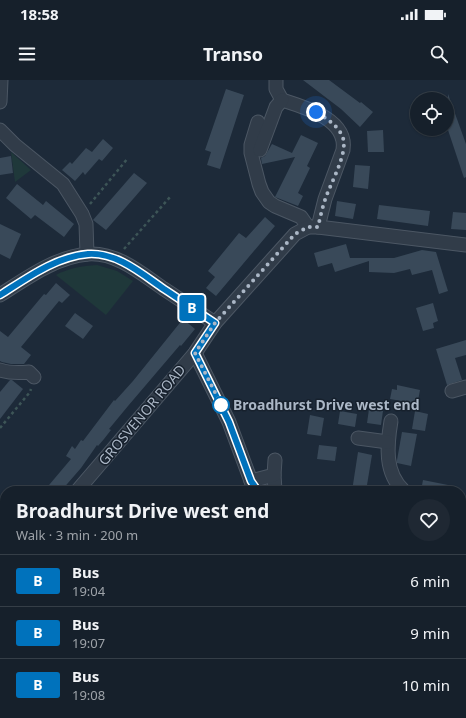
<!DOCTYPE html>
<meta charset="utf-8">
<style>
body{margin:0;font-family:"Noto Sans",sans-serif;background:#1f2833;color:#f1f3f6;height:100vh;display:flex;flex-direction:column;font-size:15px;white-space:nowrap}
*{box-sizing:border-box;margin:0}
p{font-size:13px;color:#9ea3a9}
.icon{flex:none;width:22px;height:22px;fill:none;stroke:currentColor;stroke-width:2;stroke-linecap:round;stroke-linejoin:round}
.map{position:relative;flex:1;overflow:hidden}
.side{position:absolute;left:0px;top:406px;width:466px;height:232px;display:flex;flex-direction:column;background:#16202b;border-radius:16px 16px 0 0;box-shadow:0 1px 3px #0004,0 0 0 1px #353e47}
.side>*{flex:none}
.badge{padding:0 8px;border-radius:3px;font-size:14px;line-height:26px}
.controls{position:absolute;left:410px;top:12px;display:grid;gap:8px}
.controls a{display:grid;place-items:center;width:44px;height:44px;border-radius:50%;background:#16202b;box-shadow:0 1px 3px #0004,0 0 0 1px #353e47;font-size:20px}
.you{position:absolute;width:20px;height:20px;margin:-10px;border:3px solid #fff;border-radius:50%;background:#1a73e8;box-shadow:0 0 0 6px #1a73e833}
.map>.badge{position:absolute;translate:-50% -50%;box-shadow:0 0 0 2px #fff}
.round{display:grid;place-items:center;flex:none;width:42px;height:42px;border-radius:21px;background:#1f2833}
.summary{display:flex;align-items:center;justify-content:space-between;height:68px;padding:0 16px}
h1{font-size:19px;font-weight:700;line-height:30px}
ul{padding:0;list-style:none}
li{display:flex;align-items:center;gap:12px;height:52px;padding:0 16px;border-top:1px solid #353e47}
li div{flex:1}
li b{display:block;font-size:15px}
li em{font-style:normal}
li .badge{min-width:44px;font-weight:700;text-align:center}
.status{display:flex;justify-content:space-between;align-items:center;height:28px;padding:0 20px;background:#16202b;direction:ltr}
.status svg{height:11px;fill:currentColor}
header{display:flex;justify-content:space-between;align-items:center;height:52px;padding:0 16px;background:#16202b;font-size:18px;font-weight:700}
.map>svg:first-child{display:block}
.green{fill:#1f383a}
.building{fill:#394959}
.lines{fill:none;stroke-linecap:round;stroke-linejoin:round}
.minor-casing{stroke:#4c5764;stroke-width:15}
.path{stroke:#3d5557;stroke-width:2.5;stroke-dasharray:3 3;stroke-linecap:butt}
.minor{stroke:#313c49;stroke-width:13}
.line-casing{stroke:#fff;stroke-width:9}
.line{stroke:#0072bc;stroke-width:6}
.walk{stroke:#abb7c6;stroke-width:4;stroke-dasharray:0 7.2}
.stop-dot{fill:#fff;stroke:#0072bc;stroke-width:2}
.labels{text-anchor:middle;stroke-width:3;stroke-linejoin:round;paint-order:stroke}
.stop-label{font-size:14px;font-weight:bold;fill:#abb7c6;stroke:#17212d;text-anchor:start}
.street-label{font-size:14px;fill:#abb7c6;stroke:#17212d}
</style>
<div class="status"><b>18:58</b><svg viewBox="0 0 49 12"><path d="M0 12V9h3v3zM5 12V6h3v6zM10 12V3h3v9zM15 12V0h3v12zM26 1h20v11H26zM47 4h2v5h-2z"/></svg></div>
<header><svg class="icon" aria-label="menu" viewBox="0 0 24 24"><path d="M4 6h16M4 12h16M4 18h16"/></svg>Transo<svg class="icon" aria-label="search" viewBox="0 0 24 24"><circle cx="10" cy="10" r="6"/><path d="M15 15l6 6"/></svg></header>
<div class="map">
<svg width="466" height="638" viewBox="0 0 466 638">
<rect width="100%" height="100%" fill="#1d2a39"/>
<g class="green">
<polygon points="11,72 31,90 15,102"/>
<path d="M 97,185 L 117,191 L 133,201 L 106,235 L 56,195 C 69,188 82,186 97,185 Z"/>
</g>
<g class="building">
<polygon points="303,0 329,0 360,23 361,22 373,32 360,47 341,29"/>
<polygon points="226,9 244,15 220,89 207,85 211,72 205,70"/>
<polygon points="448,14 466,64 466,97 464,98 447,47"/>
<polygon points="383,50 384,72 368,72 367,51"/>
<polygon points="301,55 318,63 307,86 310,88 298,113 303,116 298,126 275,117 295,77 262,84 261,78 265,76 272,64 292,73"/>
<polygon points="103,59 113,68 102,81 99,79 85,95 83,92 75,101 62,90 70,82 72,84 86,68 92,72"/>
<polygon points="11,76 13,93 0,95 0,78"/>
<polygon points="355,85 370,86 368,109 353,107"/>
<polygon points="134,93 147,103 106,150 93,140"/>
<polygon points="17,104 43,125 46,121 74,144 64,157 35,135 31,139 6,118"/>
<polygon points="337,121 356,124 353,139 335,136"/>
<polygon points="379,125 430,131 428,146 377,139"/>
<polygon points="453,132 466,133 466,150 451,149"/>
<polygon points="265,137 275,146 216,216 206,208 215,197 208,191 239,153 246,158"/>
<polygon points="0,144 21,154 10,179 0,174"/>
<polygon points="346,164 350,178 394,178 422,170 436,172 448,211 439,214 432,190 412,195 410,189 394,193 369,192 369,181 335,192 332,183 318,187 314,173"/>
<polygon points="56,203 70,215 62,223 59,221 21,267 31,275 24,284 11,284 2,282 0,281 0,251 8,257 44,214 46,215"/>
<polygon points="433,223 438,241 433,243 434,248 423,251 416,228"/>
<polygon points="75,233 93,246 83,259 65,246"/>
<polygon points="183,239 195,249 181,266 180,265 128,326 109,349 111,350 104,359 98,366 97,365 81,388 61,411 44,411 71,379 66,376 72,366 75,369 81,360 83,361 114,320 115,321 133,301"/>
<polygon points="466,260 466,275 455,278 462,300 447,305 436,269"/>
<polygon points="10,300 12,300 23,309 0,339 0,312"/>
<polygon points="397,305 420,310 417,326 406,324 407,322 390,319 392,309 397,310"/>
<polygon points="369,329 383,331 381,345 367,343"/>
<polygon points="340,331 357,334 355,347 338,344"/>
<polygon points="415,331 428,334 425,351 412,349"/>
<polygon points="310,335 324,338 321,356 307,354"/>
<polygon points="402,352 417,354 411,386 397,383 397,380"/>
<polygon points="319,365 337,367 335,381 317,379"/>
<polygon points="358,372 372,375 366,411 352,411"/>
<polygon points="423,400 453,406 452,411 421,411"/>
</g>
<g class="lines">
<g class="minor-casing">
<g id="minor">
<polyline points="276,0 276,9 282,20"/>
<path d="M 282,20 C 304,27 348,39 343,70 L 325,119 L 318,147"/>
<polyline points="0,22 1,0"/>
<polyline points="258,42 251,65 251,73 259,104 262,112 269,122 275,126 301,137 308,147"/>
<polyline points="0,50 15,65 63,104 82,134 86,144 87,174"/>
<polyline points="260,70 276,27 282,20"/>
<path d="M 0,215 C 27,198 55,177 88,174 C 117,172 142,194 164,209 C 181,220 198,232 215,243"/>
<polyline points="195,273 229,342 251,401 258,411"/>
<path d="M 0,290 C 9,293 19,293 29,292 L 34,297"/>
<polyline points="452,311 466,307"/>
<path d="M 391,341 C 387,365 384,393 404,411"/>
<polyline points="358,358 388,362"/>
<polyline points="274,395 275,410"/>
<polyline points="251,401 274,395 275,380"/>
<polyline points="77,411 195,273 215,243 295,154 308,147 318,147 466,165"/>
<polyline points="461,468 466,466"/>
<polyline points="0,503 5,498"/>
<polyline points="128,633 133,638"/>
<polyline points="114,638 120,633"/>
</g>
</g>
<g class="path">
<polyline points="90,124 128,78"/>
<polyline points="124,169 170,117"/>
<polyline points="0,348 30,312 31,309"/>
</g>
<use href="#minor" class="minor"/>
</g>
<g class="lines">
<g class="line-casing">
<path id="line" d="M 0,215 C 27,198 55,177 88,174 C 117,172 142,194 164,209 C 181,220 198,232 215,243 L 195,273 L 229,342 L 251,401 L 258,411"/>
</g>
<use href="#line" class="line"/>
<path class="walk" d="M 221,325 L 223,328 L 195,273 L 215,243 L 295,154 L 308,147 L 318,147 C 320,138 322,129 325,120 C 330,104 348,74 343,58 C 339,46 326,38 316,32"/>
</g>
<circle class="stop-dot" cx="221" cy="325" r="8"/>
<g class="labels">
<g class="stop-label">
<text x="233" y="330">Broadhurst Drive west end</text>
</g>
<g class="street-label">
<text transform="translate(142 335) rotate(-50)" y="5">GROSVENOR ROAD</text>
</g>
</g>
</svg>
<div class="controls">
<a><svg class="icon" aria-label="locate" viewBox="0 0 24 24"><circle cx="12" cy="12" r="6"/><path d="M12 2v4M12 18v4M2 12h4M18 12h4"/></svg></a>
</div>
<div class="you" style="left:316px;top:32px"></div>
<b class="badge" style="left:192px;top:228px;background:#0072bc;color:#fff">B</b>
<section class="side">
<div class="summary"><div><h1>Broadhurst Drive west end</h1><p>Walk · 3 min · 200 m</p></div><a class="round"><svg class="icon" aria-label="heart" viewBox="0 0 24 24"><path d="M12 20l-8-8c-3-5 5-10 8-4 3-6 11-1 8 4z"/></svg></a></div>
<ul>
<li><span class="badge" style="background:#0072bc;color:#fff">B</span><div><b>Bus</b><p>19:04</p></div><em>6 min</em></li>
<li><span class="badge" style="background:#0072bc;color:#fff">B</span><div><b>Bus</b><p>19:07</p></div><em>9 min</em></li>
<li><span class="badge" style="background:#0072bc;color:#fff">B</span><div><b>Bus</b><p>19:08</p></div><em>10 min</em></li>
</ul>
</section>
</div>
